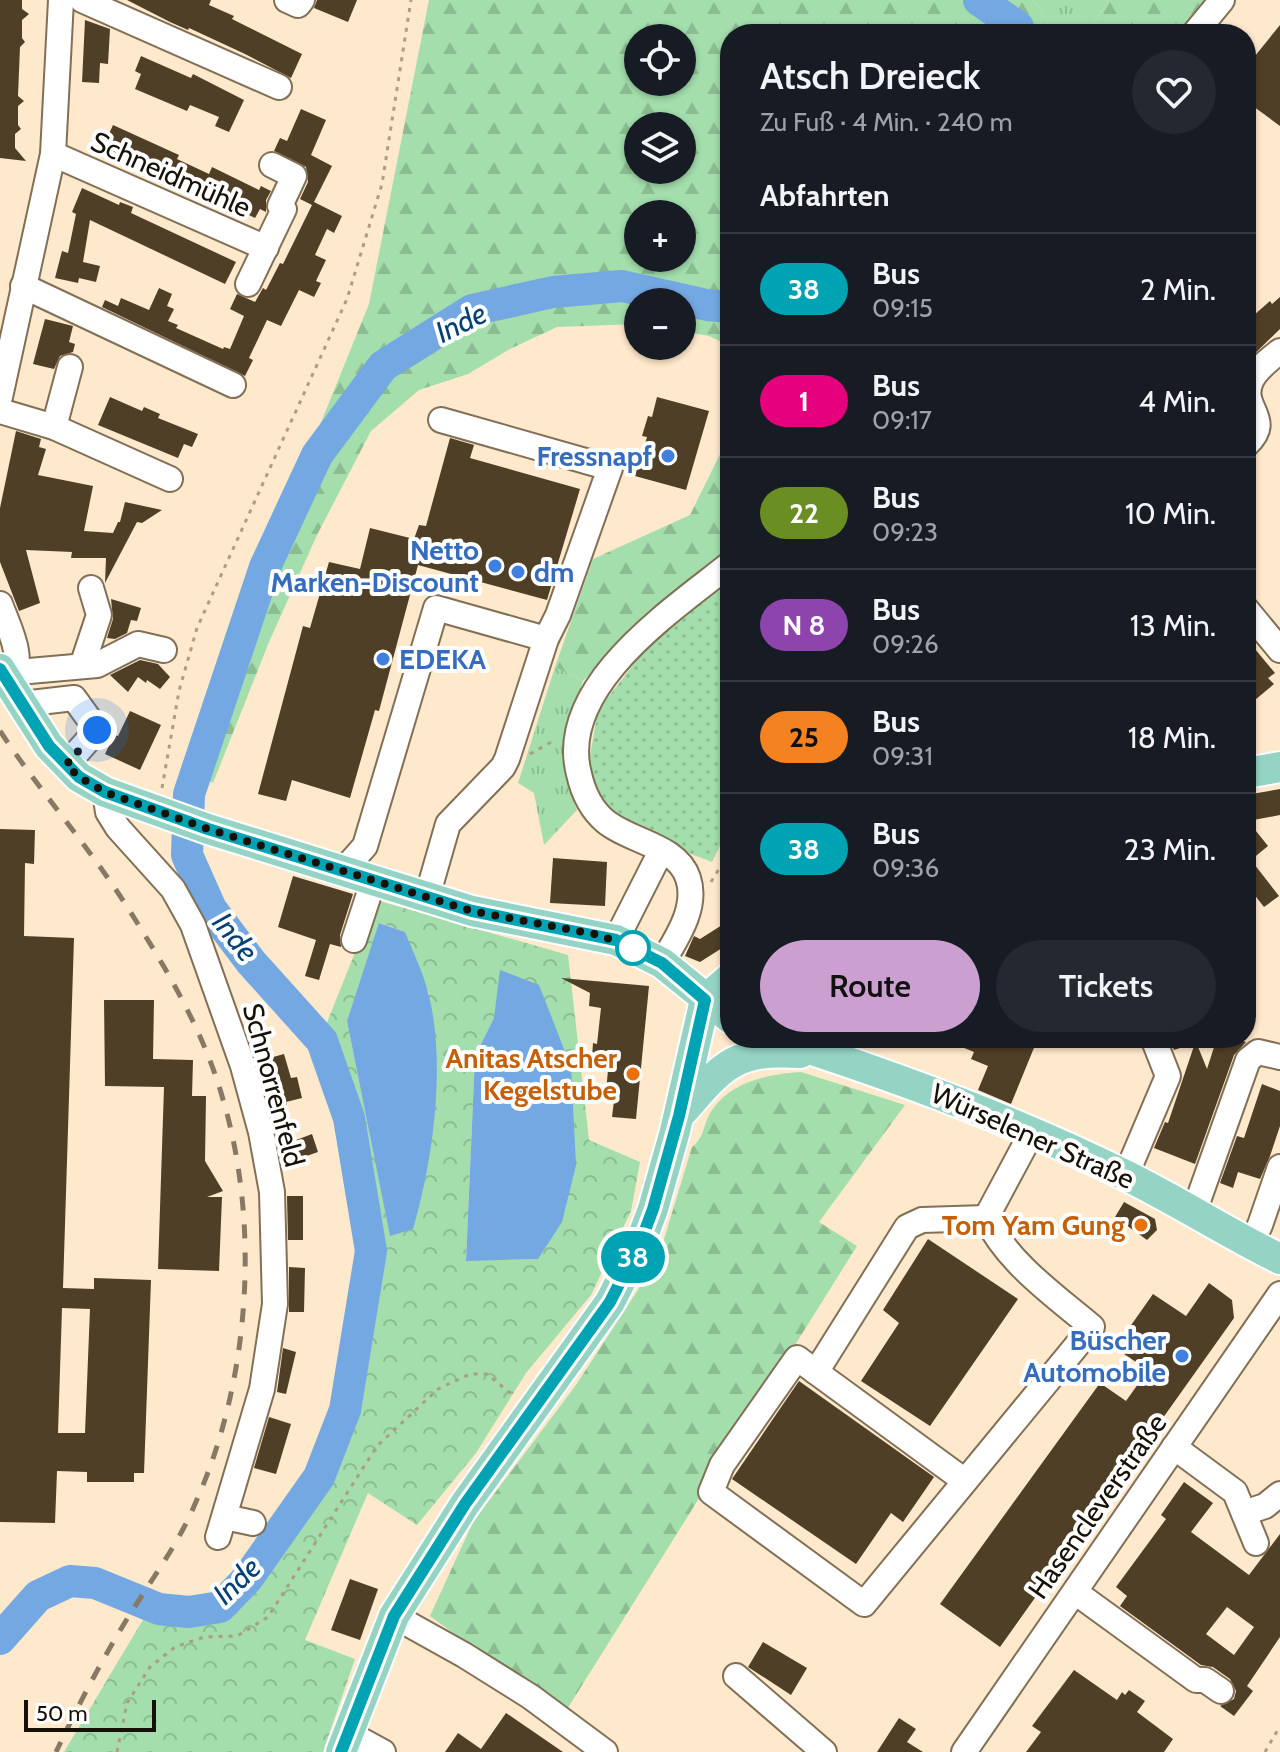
<!DOCTYPE html>
<html lang="de">
<meta charset="utf-8">
<style>
body{margin:0;font-family:Cabin,sans-serif;background:#242831;color:#f1f3f6;height:100vh;display:flex;flex-direction:column;font-size:30px;white-space:nowrap}
*{box-sizing:border-box;margin:0}
p{font-size:26px;color:#9ea1a6}
.icon{flex:none;width:44px;height:44px;fill:none;stroke:currentColor;stroke-width:2;stroke-linecap:round;stroke-linejoin:round}
.map{position:relative;flex:1;overflow:hidden}
.side{position:absolute;left:720px;top:24px;width:536px;height:1024px;display:flex;flex-direction:column;background:#171b24;border-radius:32px;box-shadow:0 2px 6px #0004}
.side>*{flex:none}
.badge{padding:0 16px;border-radius:26px;font-size:28px;line-height:52px}
.tools{position:absolute;left:624px;top:24px;display:grid;gap:16px}
.tools a{display:grid;place-items:center;width:72px;height:72px;border-radius:50%;background:#171b24;box-shadow:0 2px 6px #0004;font-size:40px}
.scale{position:absolute;left:24px;bottom:20px;width:132px;box-sizing:border-box;padding-left:8px;border:4px solid #171006;border-top:0;font-size:22px;line-height:28px;white-space:nowrap;color:#171006;-webkit-text-stroke:6px #fff;paint-order:stroke}
.you{position:absolute;width:40px;height:40px;margin:-20px;border:6px solid #fff;border-radius:50%;background:#1a73e8;box-shadow:0 0 0 12px #1a73e833}
.map>.badge{position:absolute;translate:-50% -50%;box-shadow:0 0 0 4px #fff}
h2{padding:0 40px;font-size:30px;line-height:72px}
.round{display:grid;place-items:center;flex:none;width:84px;height:84px;border-radius:42px;background:#242831}
.headline{display:flex;align-items:center;justify-content:space-between;height:136px;padding:0 40px}
h1{font-size:38px;font-weight:600;line-height:60px}
.action{display:flex;gap:16px;margin-top:auto;padding:16px 40px}
.action a{flex:1;height:92px;border-radius:48px;background:#cb9fcf;color:#111;font-size:32px;font-weight:600;line-height:92px;text-align:center}
.action a+a{background:#242831;color:#f1f3f6}
ul{padding:0;list-style:none}
li{display:flex;align-items:center;gap:24px;height:112px;padding:0 40px;border-top:2px solid #363941}
li div{flex:1}
li b{display:block;font-size:30px}
li em{font-style:normal}
li .badge{min-width:88px;font-weight:700;text-align:center}
.map>svg:first-child{display:block}
.grass{fill:url(#grass-tufts)}
.forest{fill:url(#forest-firs);fill-rule:evenodd}
.park{fill:url(#park-crowns);fill-rule:evenodd}
.garden{fill:url(#garden-dots)}
.water{fill:#73a8e2}
.lines{fill:none;stroke-linecap:round;stroke-linejoin:round}
.river{stroke:#73a8e2;stroke-width:32}
.building{fill:#503f27;fill-rule:evenodd}
.minor-casing{stroke:#826f55;stroke-width:28}
.major-casing{stroke:#fff;stroke-width:34}
.path{stroke:#ad9d86;stroke-width:3;stroke-dasharray:4 6;stroke-linecap:butt}
.minor{stroke:#fff;stroke-width:24}
.major{stroke:#95d4c5;stroke-width:30}
.rail{stroke:#877966;stroke-width:5;stroke-dasharray:14 14;stroke-linecap:butt}
.line-casing{stroke:#fff;stroke-width:18}
.line{stroke:#00a3b4;stroke-width:12}
.walk{stroke:#171006;stroke-width:8;stroke-dasharray:0 14.4}
.shop-dot{fill:#3f7fe0;stroke:#fff;stroke-width:3}
.stop-dot{fill:#fff;stroke:#00a3b4;stroke-width:4}
.food-dot{fill:#e8710a;stroke:#fff;stroke-width:3}
.labels{text-anchor:middle;stroke-width:8;stroke-linejoin:round;paint-order:stroke}
.street-label{font-size:28px;fill:#171006;stroke:#fff}
.shop-label{font-size:28px;font-weight:bold;fill:#366cbe;stroke:#fff;text-anchor:end}
.food-label{font-size:28px;font-weight:bold;fill:#c56008;stroke:#fff;text-anchor:end}
.water-label{font-size:30px;font-style:italic;fill:#034075;stroke:#fff}
</style>
<div class="map">
<svg width="1280" height="1752" viewBox="0 0 1280 1752">
<defs>
<pattern id="grass-tufts" width="24" height="20" patternUnits="userSpaceOnUse" patternTransform="scale(2)"><rect width="24" height="20" fill="#a3deac"/><path d="M3 7l-1-3M5 7V3M7 7l1-3M15 17l-1-3M17 17v-4M19 17l1-3" fill="none" stroke="#8cbd92"/></pattern>
<pattern id="forest-firs" width="22" height="20" patternUnits="userSpaceOnUse" patternTransform="scale(2)"><rect width="22" height="20" fill="#a3deac"/><path d="M5 1l3.5 6h-7zM16 11l3.5 6h-7z" fill="#8cbd92"/></pattern>
<pattern id="park-crowns" width="20" height="18" patternUnits="userSpaceOnUse" patternTransform="scale(2)"><rect width="20" height="18" fill="#a3deac"/><path d="M2 6a3 3 0 1 1 6 0M12 15a3 3 0 1 1 6 0" fill="none" stroke="#8cbd92"/></pattern>
<pattern id="garden-dots" width="8" height="8" patternUnits="userSpaceOnUse" patternTransform="scale(2)"><rect width="8" height="8" fill="#a3deac"/><path d="M2 2h.1M6 6h.1" fill="none" stroke="#8cbd92" stroke-width="1.8" stroke-linecap="round"/></pattern>
</defs>
<rect width="100%" height="100%" fill="#fee9cc"/>
<g class="grass">
<polygon points="1032,0 1109,0 1086,34 1044,34 1044,13"/>
<polygon points="555,667 583,681 565,737 569,789 577,810 544,845 534,793 518,783"/>
</g>
<g class="forest">
<path d="M 429,0 L 1032,0 L 1044,13 L 1044,34 L 730,34 L 730,346 L 709,336 L 682,331 L 682,302 L 638,302 L 638,324 L 557,327 L 510,349 L 468,374 L 419,390 L 371,431 L 317,535 L 269,642 L 213,783 L 188,772 L 211,714 L 264,563 L 369,304 ZM 638,38 L 682,38 L 682,82 L 638,82 ZM 638,126 L 682,126 L 682,170 L 638,170 ZM 682,214 L 682,258 L 638,258 L 638,214 Z"/>
<polygon points="1109,0 1216,0 1187,34 1086,34"/>
<polygon points="730,434 730,548 626,635 583,681 555,667 593,559 690,515"/>
<path d="M 801,1072 L 905,1105 L 819,1222 L 857,1246 L 564,1714 L 430,1616 L 473,1522 L 576,1385 L 658,1259 L 692,1147 C 705,1138 703,1123 712,1110 C 732,1081 769,1074 801,1072 Z"/>
</g>
<path class="park" d="M 376,900 L 568,955 L 589,1140 L 640,1162 L 631,1211 L 591,1295 L 526,1373 L 476,1453 L 417,1525 L 368,1493 L 305,1640 L 355,1659 L 323,1752 L 64,1752 L 144,1618 L 205,1619 L 236,1607 L 314,1508 L 340,1452 L 358,1380 L 377,1256 L 373,1208 L 359,1133 L 326,1025 ZM 380,923 L 405,932 L 429,994 L 412,1229 L 390,1235 L 347,1021 ZM 494,1018 L 538,1259 L 466,1260 L 475,1056 Z"/>
<polygon class="garden" points="730,583 730,825 712,862 621,827 587,773 598,710 659,632"/>
<g class="water">
<path d="M 379,923 L 405,932 C 413,952 424,974 429,996 C 446,1065 433,1161 413,1229 L 390,1236 L 347,1021 Z"/>
<polygon points="500,970 539,985 571,1067 576,1165 562,1222 538,1259 466,1261 475,1056 494,1018"/>
</g>
<g class="lines">
<g class="river">
<polyline points="979,0 1018,27 1018,34"/>
<polyline points="0,1639 38,1596 70,1581 95,1583 159,1609 189,1612 220,1607 247,1579 319,1477 345,1410 371,1251 349,1118 322,1041 251,962 211,909 187,855 189,794 265,567 317,455 383,366 472,310 553,292 622,286 707,305 730,307"/>
</g>
</g>
<g class="building">
<polygon points="0,0 22,0 22,9 29,14 22,20 22,38 25,42 20,47 18,96 24,101 18,106 18,125 21,129 15,134 15,148 26,161 0,158"/>
<polygon points="127,0 211,0 209,5 234,16 232,19 302,54 291,78 245,54 189,28 188,30 170,22"/>
<polygon points="317,0 357,0 348,22 314,8"/>
<polygon points="85,20 110,29 108,64 100,63 99,83 82,82"/>
<polygon points="1280,25 1280,126 1246,101 1246,67"/>
<polygon points="141,56 191,78 193,74 244,100 229,132 215,126 219,117 190,105 187,111 135,89 141,74 135,71"/>
<polygon points="301,109 326,120 311,155 332,166 314,202 342,216 334,233 327,229 315,255 326,260 316,281 321,283 314,297 299,290 281,326 267,320 249,358 253,360 245,376 102,307 105,300 118,306 121,298 149,310 159,288 172,294 167,306 174,309 168,321 178,325 176,328 223,349 224,347 230,349 244,316 230,309 237,294 255,302 263,288 266,290 280,263 283,264 312,205 300,199 308,182 306,167 274,151 280,138 287,141"/>
<polygon points="113,125 179,155 177,159 209,174 212,167 259,190 261,186 271,191 266,200 266,212 260,209 255,218 170,176 103,147"/>
<polygon points="82,188 119,205 120,202 133,207 131,213 236,262 225,284 90,220 83,262 100,266 96,282 79,278 78,283 55,278 62,251 68,253 76,214 72,212"/>
<polygon points="1280,297 1280,329 1246,362 1246,322 1270,301 1272,304"/>
<polygon points="45,319 73,326 69,342 75,344 73,352 60,356 54,369 33,364"/>
<polygon points="110,397 142,411 144,407 160,414 158,418 198,434 192,447 184,444 178,458 98,425"/>
<polygon points="657,397 709,411 686,490 635,476 647,437 642,436 648,416 652,417"/>
<polygon points="16,431 41,439 39,447 46,449 38,475 93,486 84,531 113,533 118,522 120,522 125,502 162,510 142,523 137,522 105,583 106,558 71,558 72,552 26,550 40,603 19,611 0,562 0,508"/>
<polygon points="450,438 474,445 470,458 580,489 547,600 418,565 379,711 375,710 350,798 292,780 286,801 258,794 303,626 310,628 329,562 360,569 370,528 414,539 419,525 426,526"/>
<polygon points="111,599 141,608 137,621 131,620 127,633 115,639 107,638 113,619"/>
<polygon points="1255,649 1275,673 1268,678 1274,684 1255,700 1246,689 1246,656"/>
<polygon points="140,660 158,664 170,677 160,689 147,680 146,683 138,677 128,692 110,675"/>
<polygon points="130,711 161,725 140,770 105,754 114,735 118,736"/>
<polygon points="1280,789 1280,815 1248,821 1268,846 1251,860 1279,896 1264,907 1246,884 1246,795"/>
<path d="M 0,829 L 35,830 L 34,864 L 25,863 L 24,936 L 74,938 L 63,1288 L 94,1289 L 94,1278 L 151,1280 L 144,1473 L 134,1473 L 134,1482 L 87,1482 L 87,1472 L 57,1471 L 55,1523 L 0,1522 ZM 62,1308 L 90,1309 L 85,1433 L 58,1433 Z"/>
<polygon points="553,858 607,862 605,906 550,903"/>
<polygon points="293,876 353,894 340,935 341,947 330,944 319,980 305,976 316,940 278,927"/>
<polygon points="730,920 730,943 700,962 685,956 694,936 700,939"/>
<polygon points="561,978 649,986 636,1119 612,1117 615,1093 606,1092 609,1059 592,1057 593,1043 597,1044 601,1008 589,1006 590,993"/>
<polygon points="104,1000 154,1000 153,1059 193,1060 192,1096 206,1096 205,1161 223,1191 207,1197 222,1197 219,1271 158,1269 164,1087 105,1086"/>
<polygon points="940,1038 1038,1038 1011,1104 978,1090 988,1066 971,1059 974,1052"/>
<polygon points="1169,1038 1203,1038 1196,1042 1207,1069 1216,1041 1223,1044 1225,1038 1233,1038 1246,1042 1234,1055 1195,1164 1154,1148 1165,1122 1168,1123 1195,1043 1174,1050"/>
<polygon points="284,1054 291,1078 297,1077 302,1098 286,1102 287,1106 271,1110 263,1081 268,1080 267,1076 270,1075 266,1059"/>
<polygon points="1262,1084 1280,1091 1280,1126 1270,1156 1260,1179 1238,1172 1233,1188 1220,1183 1237,1136 1244,1138"/>
<polygon points="288,1133 291,1142 312,1134 318,1152 298,1159 300,1165 283,1170 277,1137"/>
<polygon points="287,1196 303,1196 303,1240 288,1240"/>
<polygon points="1124,1202 1155,1219 1157,1230 1147,1240 1115,1217"/>
<polygon points="928,1239 1018,1299 930,1426 861,1381 899,1323 883,1310"/>
<polygon points="289,1267 305,1268 304,1312 289,1312"/>
<polygon points="1209,1283 1232,1300 1234,1318 1000,1647 940,1604 1100,1383 1126,1401 1148,1370 1115,1348 1153,1294 1186,1316"/>
<polygon points="283,1348 296,1352 286,1394 277,1392"/>
<polygon points="799,1381 934,1477 903,1522 891,1513 856,1564 732,1479"/>
<polygon points="269,1417 291,1424 276,1474 254,1468"/>
<path d="M 1184,1482 L 1213,1503 L 1191,1532 L 1249,1575 L 1280,1534 L 1280,1637 L 1247,1686 L 1253,1691 L 1234,1716 L 1220,1706 L 1234,1699 L 1236,1691 L 1230,1679 L 1213,1667 L 1201,1665 L 1120,1606 L 1127,1596 L 1116,1587 L 1166,1519 L 1161,1515 ZM 1227,1607 L 1254,1627 L 1234,1655 L 1206,1634 Z"/>
<polygon points="350,1579 378,1589 360,1640 331,1630"/>
<polygon points="763,1642 807,1668 791,1695 748,1667"/>
<polygon points="1074,1670 1117,1700 1122,1692 1125,1695 1129,1690 1145,1701 1137,1712 1173,1739 1164,1752 1026,1752 1041,1732 1032,1726"/>
<polygon points="506,1713 563,1752 445,1752 458,1733 481,1749"/>
<polygon points="899,1718 916,1729 907,1742 923,1752 877,1752"/>
</g>
<g class="lines">
<g class="minor-casing">
<g id="minor">
<polyline points="82,0 279,87"/>
<polyline points="287,0 298,5 302,0"/>
<polyline points="1194,34 1222,0"/>
<polyline points="53,154 266,248"/>
<polyline points="248,284 284,209 280,206 294,176 272,165"/>
<polyline points="23,286 233,385"/>
<polyline points="0,397 53,154 61,0"/>
<polyline points="0,411 54,427 170,479"/>
<polyline points="54,427 70,367"/>
<path d="M 1246,445 C 1276,418 1237,408 1252,379 C 1258,368 1270,359 1280,351"/>
<path d="M 0,604 C 10,631 26,658 10,685"/>
<polyline points="1246,609 1280,650"/>
<polyline points="82,666 99,615 91,588"/>
<polyline points="18,672 97,665 138,644 164,650"/>
<polyline points="22,704 74,698 97,730 66,765"/>
<polyline points="105,792 108,812 118,828 173,889 193,925 243,1066 261,1132 272,1192 275,1304 262,1389 218,1537"/>
<polyline points="339,868 350,863 365,846 436,608 546,639"/>
<polyline points="427,897 448,824 503,767 507,759 546,639 558,615 610,468 441,420"/>
<polyline points="354,940 374,879"/>
<polyline points="616,940 656,861 665,853"/>
<path d="M 662,963 C 676,939 698,908 688,878 C 677,845 630,842 605,821 C 591,809 583,792 579,774 C 556,687 671,611 730,564"/>
<polyline points="1126,1175 1168,1076 1153,1038"/>
<polyline points="1194,1212 1248,1060 1258,1052 1280,1057"/>
<polyline points="1251,1244 1260,1225 1280,1167"/>
<path d="M 816,1372 L 797,1358 L 722,1465 L 711,1492 L 864,1604 L 1092,1327 C 1054,1295 1008,1263 986,1218 L 1032,1132"/>
<polyline points="1174,1447 1235,1492 1256,1543"/>
<polyline points="965,1481 816,1372 907,1227 922,1220 986,1218"/>
<polyline points="1244,1513 1265,1506 1280,1494"/>
<polyline points="225,1517 253,1523"/>
<polyline points="1075,1592 1196,1680 1205,1680 1221,1691"/>
<polyline points="394,1616 464,1655 531,1697 605,1752"/>
<polyline points="736,1676 824,1752"/>
<polyline points="348,1733 383,1752"/>
<polyline points="964,1752 1280,1294"/>
</g>
</g>
<g class="major-casing">
<g id="major">
<polyline points="0,669 49,746 79,777 105,792 208,829 472,911 616,940 662,963 730,1018"/>
<polyline points="1246,773 1280,767"/>
<polyline points="705,1000 730,978"/>
<path d="M 775,1038 C 895,1076 1012,1119 1125,1175 C 1178,1201 1227,1233 1280,1259"/>
<path d="M 683,1111 C 723,1065 735,1049 800,1053"/>
<polyline points="341,1752 394,1616 465,1504 610,1302 641,1241 653,1209 675,1131 705,1000"/>
</g>
</g>
<g class="path">
<polyline points="530,754 555,740"/>
<polyline points="162,788 179,691 197,628 347,299 382,184 411,0"/>
<polyline points="711,882 730,851"/>
<polyline points="117,1752 127,1703 150,1667 175,1647 204,1637 237,1636 268,1617 377,1446 438,1389 470,1374 487,1374 515,1397"/>
<polyline points="1265,1752 1280,1726"/>
</g>
<use href="#minor" class="minor"/>
<use href="#major" class="major"/>
<path class="rail" d="M 0,731 C 39,790 86,843 124,902 C 163,963 202,1027 222,1096 C 261,1225 250,1382 195,1504 C 177,1547 148,1584 124,1624 C 99,1665 77,1708 56,1752"/>
</g>
<g class="lines">
<g class="line-casing">
<polyline id="line" points="0,669 49,746 79,777 105,792 208,829 472,911 616,940 662,963 705,1000 679,1116 653,1209 641,1241 610,1302 465,1504 394,1616 341,1752"/>
</g>
<use href="#line" class="line"/>
<polyline class="walk" points="97,730 66,765 79,777 105,792 208,829 472,911 599,935 633,948"/>
</g>
<g class="shop-dot">
<circle cx="668" cy="456" r="8"/>
<circle cx="495" cy="566" r="8"/>
<circle cx="518" cy="572" r="8"/>
<circle cx="383" cy="659" r="8"/>
<circle cx="1182" cy="1356" r="8"/>
</g>
<circle class="stop-dot" cx="633" cy="948" r="16"/>
<g class="food-dot">
<circle cx="633" cy="1074" r="8"/>
<circle cx="1141" cy="1225" r="8"/>
</g>
<g class="labels">
<g class="street-label">
<text transform="translate(171 174) rotate(24)" y="10">Schneidmühle</text>
<text transform="translate(274 1085) rotate(75)" y="10">Schnorrenfeld</text>
<text transform="translate(1033 1136) rotate(24)" y="10">Würselener Straße</text>
<text transform="translate(1097 1506) rotate(-55)" y="10">Hasencleverstraße</text>
</g>
<g class="shop-label">
<text x="652" y="466">Fressnapf</text>
<text x="479" y="560">Netto<tspan x="479" dy="32">Marken-Discount</tspan></text>
<text x="534" y="582" text-anchor="start">dm</text>
<text x="399" y="669" text-anchor="start">EDEKA</text>
<text x="1166" y="1350">Büscher<tspan x="1166" dy="32">Automobile</tspan></text>
</g>
<g class="food-label">
<text x="617" y="1068">Anitas Atscher<tspan x="617" dy="32">Kegelstube</tspan></text>
<text x="1125" y="1235">Tom Yam Gung</text>
</g>
<g class="water-label">
<text transform="translate(461 323) rotate(-26)" y="10">Inde</text>
<text transform="translate(235 937) rotate(51)" y="10">Inde</text>
<text transform="translate(237 1581) rotate(-44)" y="10">Inde</text>
</g>
</g>
</svg>
<div class="tools">
<a><svg class="icon" aria-label="locate" viewBox="0 0 24 24"><circle cx="12" cy="12" r="6"/><path d="M12 2v4M12 18v4M2 12h4M18 12h4"/></svg></a>
<a><svg class="icon" aria-label="layers" viewBox="0 0 24 24"><path d="M12 4l9 5-9 5-9-5zM3 14l9 5 9-5"/></svg></a>
<a>+</a>
<a>−</a>
</div>
<div class="scale">50 m</div>
<div class="you" style="left:97px;top:730px"></div>
<b class="badge" style="left:633px;top:1257px;background:#00a3b4;color:#fff">38</b>
<section class="side">
<div class="headline"><div><h1>Atsch Dreieck</h1><p>Zu Fuß · 4 Min. · 240 m</p></div><a class="round"><svg class="icon" aria-label="heart" viewBox="0 0 24 24"><path d="M12 20l-8-8c-3-5 5-10 8-4 3-6 11-1 8 4z"/></svg></a></div>
<h2>Abfahrten</h2>
<ul>
<li><span class="badge" style="background:#00a3b4;color:#fff">38</span><div><b>Bus</b><p>09:15</p></div><em>2 Min.</em></li>
<li><span class="badge" style="background:#e6007e;color:#fff">1</span><div><b>Bus</b><p>09:17</p></div><em>4 Min.</em></li>
<li><span class="badge" style="background:#6b8e23;color:#fff">22</span><div><b>Bus</b><p>09:23</p></div><em>10 Min.</em></li>
<li><span class="badge" style="background:#8e44ad;color:#fff">N 8</span><div><b>Bus</b><p>09:26</p></div><em>13 Min.</em></li>
<li><span class="badge" style="background:#f58220;color:#111">25</span><div><b>Bus</b><p>09:31</p></div><em>18 Min.</em></li>
<li><span class="badge" style="background:#00a3b4;color:#fff">38</span><div><b>Bus</b><p>09:36</p></div><em>23 Min.</em></li>
</ul>
<div class="action"><a>Route</a><a>Tickets</a></div>
</section>
</div>
